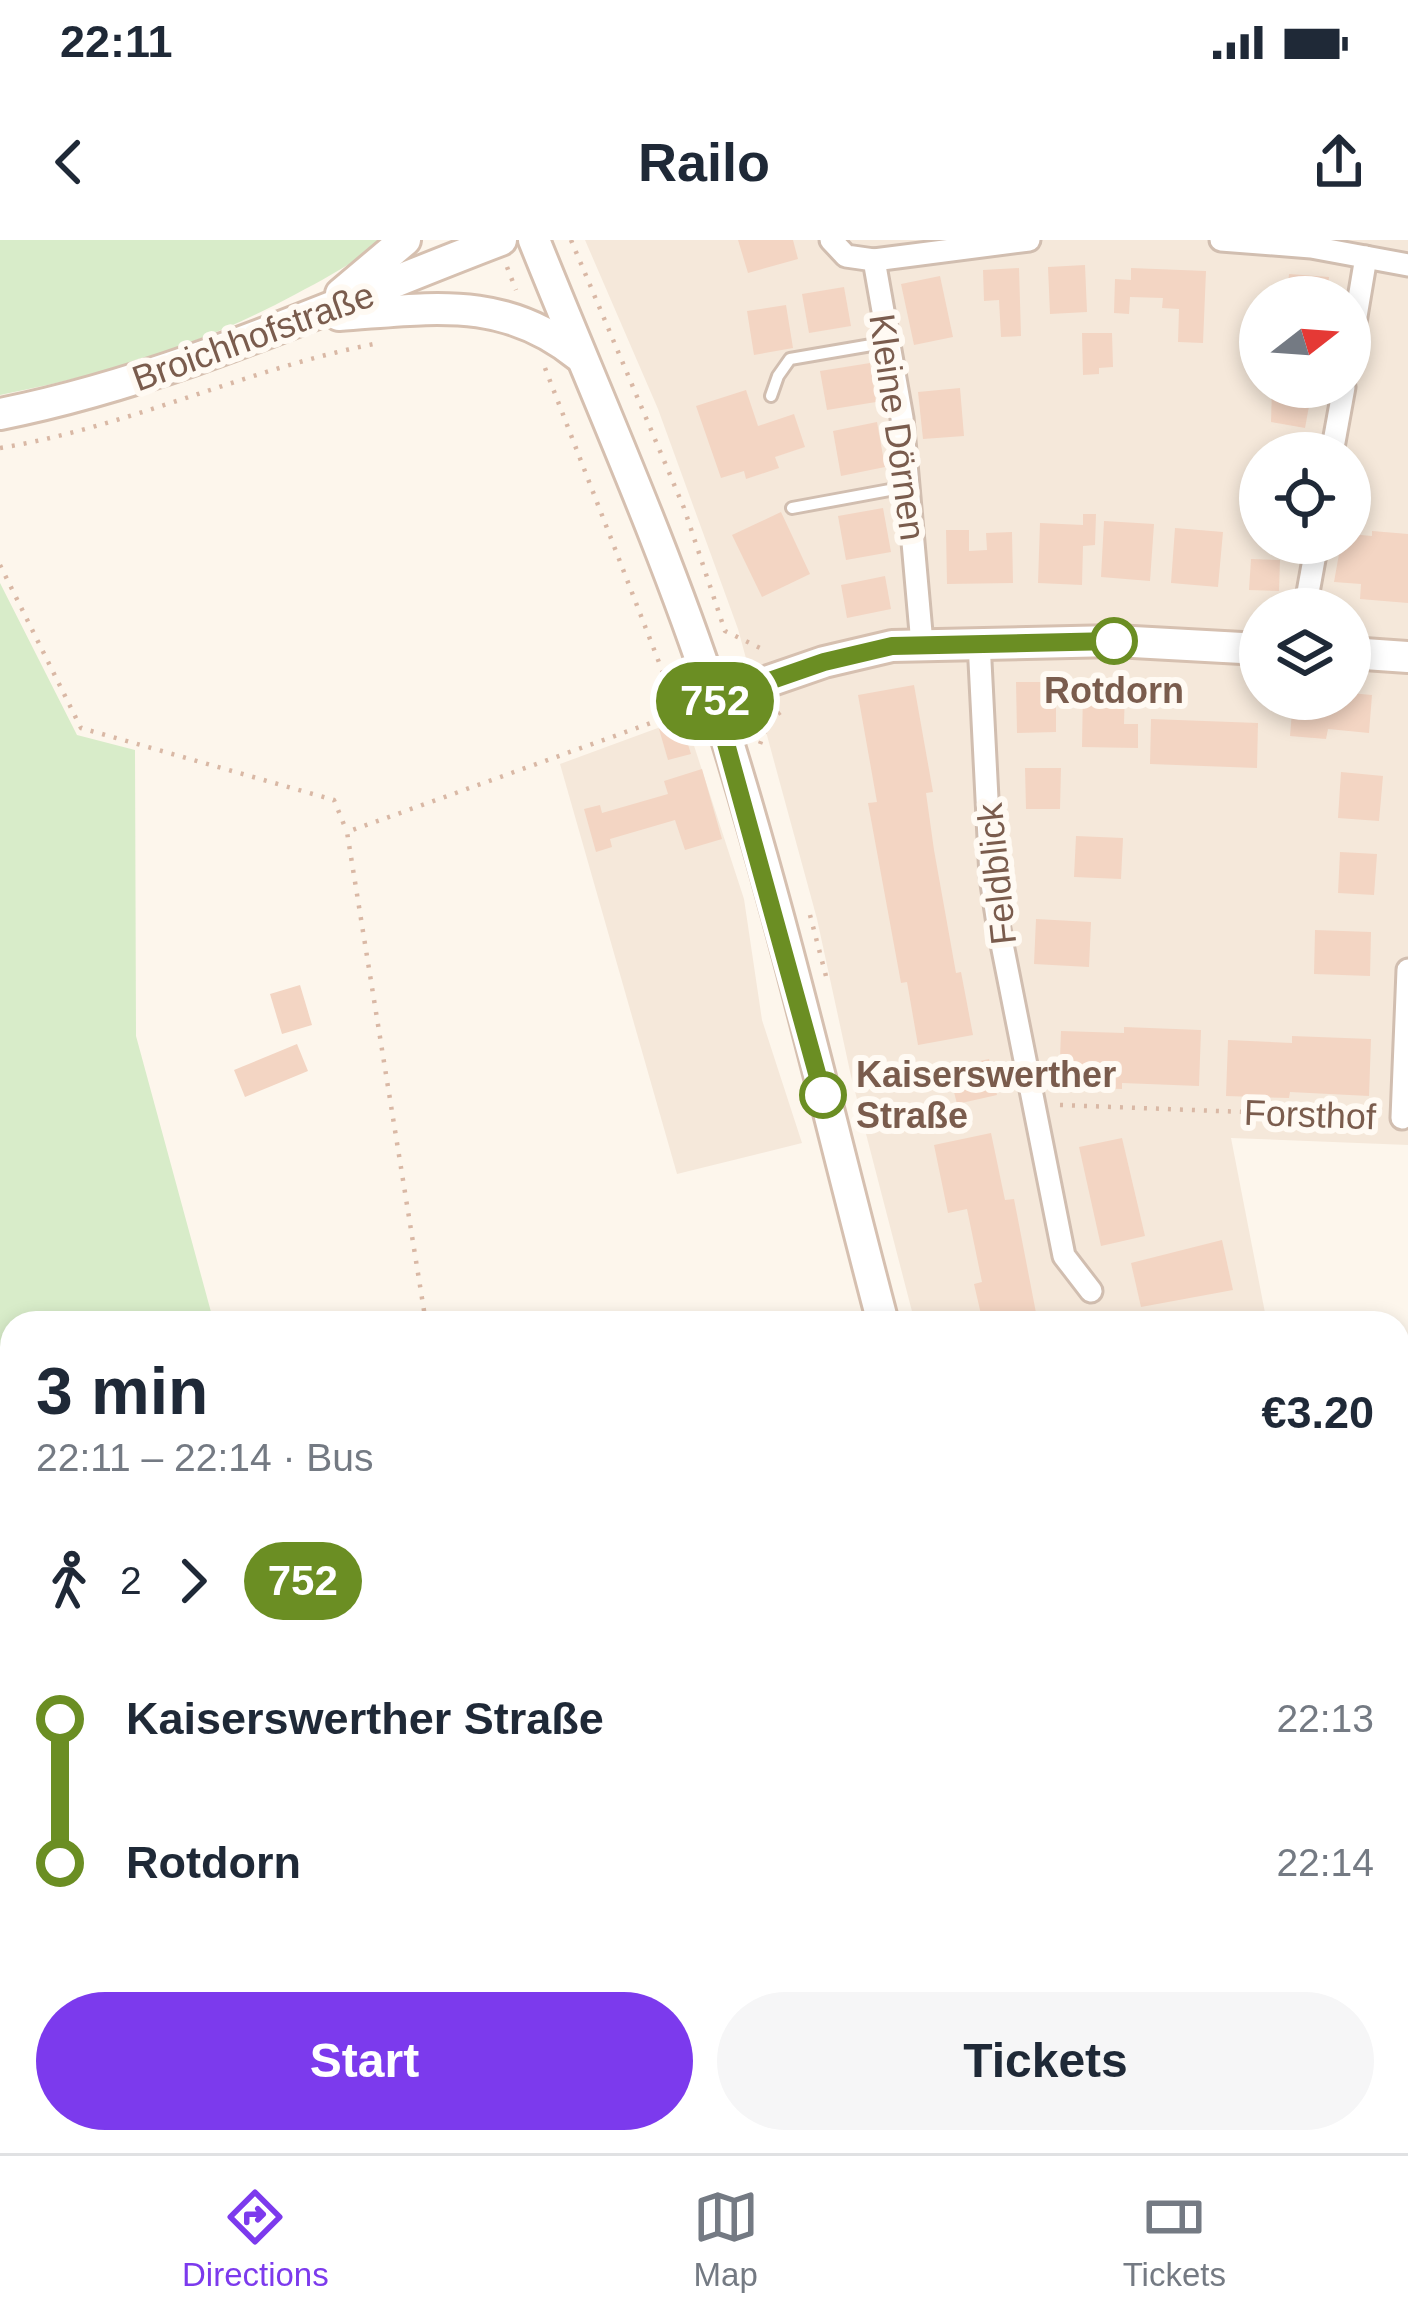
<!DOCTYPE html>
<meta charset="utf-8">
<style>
body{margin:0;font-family:Helvetica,sans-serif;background:#f6f6f7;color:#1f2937;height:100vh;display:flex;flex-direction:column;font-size:45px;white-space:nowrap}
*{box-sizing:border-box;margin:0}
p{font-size:39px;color:#747a83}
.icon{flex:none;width:66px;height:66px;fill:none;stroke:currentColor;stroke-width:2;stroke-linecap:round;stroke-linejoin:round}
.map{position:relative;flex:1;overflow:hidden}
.sheet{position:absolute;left:0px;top:1071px;width:1410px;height:843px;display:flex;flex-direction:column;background:#fff;border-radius:36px 36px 0 0;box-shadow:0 6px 18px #0003}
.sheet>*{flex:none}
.badge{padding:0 24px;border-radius:39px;font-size:42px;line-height:78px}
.needle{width:78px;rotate:73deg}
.fabs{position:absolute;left:1239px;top:36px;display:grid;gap:24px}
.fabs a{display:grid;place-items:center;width:132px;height:132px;border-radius:50%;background:#fff;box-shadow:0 6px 18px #0003;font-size:60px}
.map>.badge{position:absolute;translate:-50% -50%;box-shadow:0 0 0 6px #fff}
.legs{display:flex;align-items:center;gap:18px;height:132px;padding:0 36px;font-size:39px}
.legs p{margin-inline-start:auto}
.summary{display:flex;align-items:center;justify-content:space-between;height:204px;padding:0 36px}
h1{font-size:66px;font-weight:700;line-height:90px}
.action{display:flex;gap:24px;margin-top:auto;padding:24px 36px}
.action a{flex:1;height:138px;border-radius:72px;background:#7c3aed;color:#fff;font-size:48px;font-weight:700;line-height:138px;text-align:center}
.action a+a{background:#f6f6f7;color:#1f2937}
ul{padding:0 36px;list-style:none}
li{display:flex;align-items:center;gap:42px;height:144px;font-size:45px}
li i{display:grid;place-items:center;width:18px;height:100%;margin:0 15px;background:currentColor}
li i::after{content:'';width:30px;height:30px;margin:-15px;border:9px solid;border-radius:50%;background:#fff}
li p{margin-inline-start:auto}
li:first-child i{background:linear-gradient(#0000 50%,currentColor 0)}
li:last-child i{background:linear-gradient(currentColor 50%,#0000 0)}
.status{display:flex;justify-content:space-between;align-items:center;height:84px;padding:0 60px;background:#fff;direction:ltr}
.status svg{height:33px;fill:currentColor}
header{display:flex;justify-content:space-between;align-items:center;height:156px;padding:0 36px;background:#fff;font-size:54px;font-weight:700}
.menu{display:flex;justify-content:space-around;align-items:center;height:168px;border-top:3px solid #e0e1e3;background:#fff;font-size:33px;color:#747a83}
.menu a{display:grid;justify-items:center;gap:6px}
.menu .current{color:#7c3aed}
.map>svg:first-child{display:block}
.residential{fill:#f5e8da;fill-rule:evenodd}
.commercial{fill:#fde8e0}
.green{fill:#d8ecc9}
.building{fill:#f3d5c3}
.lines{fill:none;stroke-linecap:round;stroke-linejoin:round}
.lane-casing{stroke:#d1beb0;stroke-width:16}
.street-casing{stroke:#d1beb0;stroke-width:27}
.secondary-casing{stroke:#d6c0b0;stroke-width:36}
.path{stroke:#d9b8a5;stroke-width:4.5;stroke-dasharray:3 9;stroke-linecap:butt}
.lane{stroke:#fff;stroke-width:10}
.street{stroke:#fff;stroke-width:21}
.secondary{stroke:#fff;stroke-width:30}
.line-1-casing{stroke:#fff;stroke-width:27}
.line-1{stroke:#6b8e23;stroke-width:18}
.stop-1-dot{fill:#fff;stroke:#6b8e23;stroke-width:6}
.labels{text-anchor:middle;stroke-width:12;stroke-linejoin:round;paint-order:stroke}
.street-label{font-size:36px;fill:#7a5c4d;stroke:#fffaf3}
.stop-label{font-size:36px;font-weight:bold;fill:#7a5c4d;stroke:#fffaf3}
</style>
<div class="status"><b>22:11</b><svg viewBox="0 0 49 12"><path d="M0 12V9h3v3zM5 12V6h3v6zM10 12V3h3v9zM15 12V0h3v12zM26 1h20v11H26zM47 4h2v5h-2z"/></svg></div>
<header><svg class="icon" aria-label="back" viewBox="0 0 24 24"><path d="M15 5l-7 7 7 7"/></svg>Railo<svg class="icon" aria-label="share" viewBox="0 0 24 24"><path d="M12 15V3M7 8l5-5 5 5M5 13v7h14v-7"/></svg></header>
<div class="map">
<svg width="1408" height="1913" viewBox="0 0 1408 1913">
<rect width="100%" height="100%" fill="#fdf6ec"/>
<g class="residential">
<path d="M 585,0 L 1408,0 L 1408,905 L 1231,898 L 1267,1083 L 915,1083 L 851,836 L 817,679 L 738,389 L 658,169 ZM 1260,57 L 1350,57 L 1350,147 L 1260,147 ZM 1260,213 L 1350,213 L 1350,303 L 1260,303 ZM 1260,369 L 1350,369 L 1350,459 L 1260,459 Z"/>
<polygon points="685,478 744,659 762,780 802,903 677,934 560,524"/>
<polygon points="1408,1282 1408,1913 1139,1913 1136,1902 1398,1902 1398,1285"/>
</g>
<polygon class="commercial" points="539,1902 1062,1902 1065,1913 541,1913"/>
<g class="green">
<path d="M 0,0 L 382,0 C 356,22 326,38 296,54 C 202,105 104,135 0,155 Z"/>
<polygon points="0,343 77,495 135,510 136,796 214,1083 12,1083 12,1902 467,1902 438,1913 0,1913"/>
</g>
<g class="building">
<polygon points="738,0 793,0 798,19 748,33"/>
<polygon points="1085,25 1087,72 1050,74 1048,27"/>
<polygon points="1019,28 1021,96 1001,97 999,60 984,61 983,30"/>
<polygon points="1131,28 1206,31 1203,103 1178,102 1179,69 1162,68 1163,58 1130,57 1129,74 1114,73 1115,39 1131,40"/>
<polygon points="1289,34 1329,37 1327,57 1287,57"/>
<polygon points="940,36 953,97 914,105 901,44"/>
<polygon points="844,47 851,86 809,93 802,54"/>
<polygon points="786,65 793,108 754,115 747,71"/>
<polygon points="1082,93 1112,93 1113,127 1099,128 1099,134 1083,135"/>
<polygon points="870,123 876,162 827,170 820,131"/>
<polygon points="1272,147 1312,150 1305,188 1271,182"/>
<polygon points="960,148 964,196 923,199 918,152"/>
<polygon points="746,150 758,186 794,174 805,207 775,217 779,228 746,239 744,231 721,238 696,166"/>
<polygon points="877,182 885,227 841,236 833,191"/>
<polygon points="883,268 891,312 846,320 838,276"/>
<polygon points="781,272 810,334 762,357 732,295"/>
<polygon points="1083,274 1096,274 1095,305 1083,306 1082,345 1038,343 1040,283 1083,285"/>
<polygon points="1104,281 1154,284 1150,341 1101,337"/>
<polygon points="1175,288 1223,292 1218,347 1171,343"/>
<polygon points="946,290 969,290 969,311 987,310 986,293 1012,292 1013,343 947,344"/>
<polygon points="1372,291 1408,294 1408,363 1360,359 1361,344 1334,342 1341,303 1350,303 1350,294 1372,296"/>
<polygon points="1251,319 1280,320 1279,351 1249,350"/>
<polygon points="885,336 891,369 847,378 841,345"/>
<polygon points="1016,442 1056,442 1056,492 1017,493"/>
<polygon points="914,445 933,552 926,553 934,610 956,733 961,732 973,795 918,805 907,742 901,743 868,563 877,562 858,455"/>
<polygon points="1083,448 1125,449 1124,484 1138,484 1138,508 1082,507"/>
<polygon points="1350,453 1372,455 1369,493 1328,489 1326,499 1290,496 1293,460 1329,463 1330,459 1350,459"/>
<polygon points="1151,479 1258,483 1257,528 1150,524"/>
<polygon points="681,482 691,514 668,520 659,489"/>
<polygon points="1025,528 1061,528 1060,569 1026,569"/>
<polygon points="702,529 722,599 685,610 675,580 610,599 612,607 596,612 584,569 600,565 602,573 668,554 664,541"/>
<polygon points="1341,532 1383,536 1379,581 1338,578"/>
<polygon points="1076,596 1123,598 1121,639 1074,637"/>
<polygon points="1340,612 1377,614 1374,655 1338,653"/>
<polygon points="1036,679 1091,682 1089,727 1034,724"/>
<polygon points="1315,690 1371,692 1370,736 1314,734"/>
<polygon points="300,745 312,785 282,794 270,754"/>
<polygon points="1124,787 1201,790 1199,846 1122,843 1122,849 1059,847 1061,791 1124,793"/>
<polygon points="1292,796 1371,799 1369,856 1290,852 1289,858 1226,856 1228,800 1292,803"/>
<polygon points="297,804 308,831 245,857 234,830"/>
<polygon points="989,819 997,855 957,864 948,828"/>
<polygon points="991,893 1005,960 1014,959 1038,1083 983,1083 974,1044 982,1042 967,969 948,973 934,905"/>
<polygon points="1122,898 1145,996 1101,1006 1079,907"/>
<polygon points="1222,1000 1233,1050 1141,1067 1131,1023"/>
<polygon points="1408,1308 1408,1393 1398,1396 1398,1311"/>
<polygon points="1408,1610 1408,1657 1398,1659 1398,1612"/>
<polygon points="1408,1742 1408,1768 1398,1771 1398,1745"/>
<polygon points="627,1902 852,1902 852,1904 813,1913 611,1913 628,1907"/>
<polygon points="903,1902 958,1902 960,1913 906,1913"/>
<polygon points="1202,1902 1247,1902 1250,1913 1205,1913"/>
<polygon points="1285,1902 1313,1902 1316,1913 1288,1913"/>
</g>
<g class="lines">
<g class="lane-casing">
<g id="lane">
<polyline points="771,156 778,136 790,119 889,102"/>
<polyline points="792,268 906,247"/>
<polyline points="581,1902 584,1913"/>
<polyline points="974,1902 977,1913"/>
</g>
</g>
<g class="street-casing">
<g id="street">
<polyline points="831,0 846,16 874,20 902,178 922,404"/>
<polyline points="1221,0 1311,7 1408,25"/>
<polyline points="874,20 1029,0"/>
<polyline points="1350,112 1366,17"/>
<polyline points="1332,213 1344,147"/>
<polyline points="1305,369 1317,303"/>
<polyline points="979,402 991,637 998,684 1064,1016 1091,1051"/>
<polyline points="1402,878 1408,730"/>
<polyline points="1398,1705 1408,1702"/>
<polyline points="1264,1902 1266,1913"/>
</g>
</g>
<g class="secondary-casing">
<g id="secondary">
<path d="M 534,0 C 595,152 663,303 714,458 C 780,663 828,875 883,1083"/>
<polyline points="341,54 405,0"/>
<path d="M 339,75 C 429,69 503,54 579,116"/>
<path d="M 0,174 C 175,139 335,63 501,0"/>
<polyline points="1350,413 1408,417"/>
<polyline points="714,460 824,422 892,406 1115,401 1260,409"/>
<polyline points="1098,1902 1101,1913"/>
</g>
</g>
<g class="path">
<polyline points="571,0 684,268 725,391 760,408 762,414"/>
<polyline points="507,27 516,50"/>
<polyline points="545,128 667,443 685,466"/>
<path d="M 0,208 C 128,187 247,129 374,104"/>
<polyline points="0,325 81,488 334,560 347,592"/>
<polyline points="760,504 769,481 787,467"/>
<polyline points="810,675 827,740"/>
<polyline points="1060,865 1378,877"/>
<polyline points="426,1083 347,592 687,470"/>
<polyline points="473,1913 503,1902"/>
</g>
<use href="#lane" class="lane"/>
<use href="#street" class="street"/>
<use href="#secondary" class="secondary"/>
</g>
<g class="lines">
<g class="line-1-casing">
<polyline id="line-1" points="823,855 714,460 824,422 892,406 1114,401"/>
</g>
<use href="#line-1" class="line-1"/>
</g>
<g class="stop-1-dot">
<circle cx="1114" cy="401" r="21"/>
<circle cx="823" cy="855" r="21"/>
</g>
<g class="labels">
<g class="street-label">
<text transform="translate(253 96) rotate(-20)" y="13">Broichhofstraße</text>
<text transform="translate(898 187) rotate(82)" y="13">Kleine Dörnen</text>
<text transform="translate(996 634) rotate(-96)" y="13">Feldblick</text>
<text transform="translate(1310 874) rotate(2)" y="13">Forsthof</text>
</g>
<g class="stop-label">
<text x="1114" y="463">Rotdorn</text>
<text x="856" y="847" text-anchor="start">Kaiserswerther<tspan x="856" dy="41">Straße</tspan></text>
</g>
</g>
</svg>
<div class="fabs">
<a><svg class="needle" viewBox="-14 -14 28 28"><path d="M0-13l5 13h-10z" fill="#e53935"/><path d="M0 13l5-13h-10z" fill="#747a83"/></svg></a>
<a><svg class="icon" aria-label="locate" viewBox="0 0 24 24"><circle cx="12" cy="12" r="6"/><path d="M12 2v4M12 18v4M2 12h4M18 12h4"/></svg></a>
<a><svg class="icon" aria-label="layers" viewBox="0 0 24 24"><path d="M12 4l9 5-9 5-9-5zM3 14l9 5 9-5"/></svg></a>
</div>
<b class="badge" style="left:715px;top:461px;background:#6b8e23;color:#fff">752</b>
<section class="sheet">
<div class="summary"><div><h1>3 min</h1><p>22:11 – 22:14 · Bus</p></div><b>€3.20</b></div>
<div class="legs"><svg class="icon" aria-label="walk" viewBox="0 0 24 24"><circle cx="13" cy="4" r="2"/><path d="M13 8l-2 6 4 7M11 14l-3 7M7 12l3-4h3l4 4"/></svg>2<svg class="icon" aria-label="forward" viewBox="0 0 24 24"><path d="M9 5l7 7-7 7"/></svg><b class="badge" style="background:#6b8e23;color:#fff">752</b></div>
<ul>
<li><i style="color:#6b8e23"></i><b>Kaiserswerther Straße</b><p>22:13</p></li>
<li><i style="color:#6b8e23"></i><b>Rotdorn</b><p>22:14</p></li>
</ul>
<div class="action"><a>Start</a><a>Tickets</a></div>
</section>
</div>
<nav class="menu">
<a class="current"><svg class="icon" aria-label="directions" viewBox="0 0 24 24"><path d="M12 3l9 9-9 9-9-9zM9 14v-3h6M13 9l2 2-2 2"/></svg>Directions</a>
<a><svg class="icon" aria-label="map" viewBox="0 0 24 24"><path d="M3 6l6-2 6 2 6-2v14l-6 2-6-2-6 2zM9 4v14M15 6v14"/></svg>Map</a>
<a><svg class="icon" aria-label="tickets" viewBox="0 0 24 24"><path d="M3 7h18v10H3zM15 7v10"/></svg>Tickets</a>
</nav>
